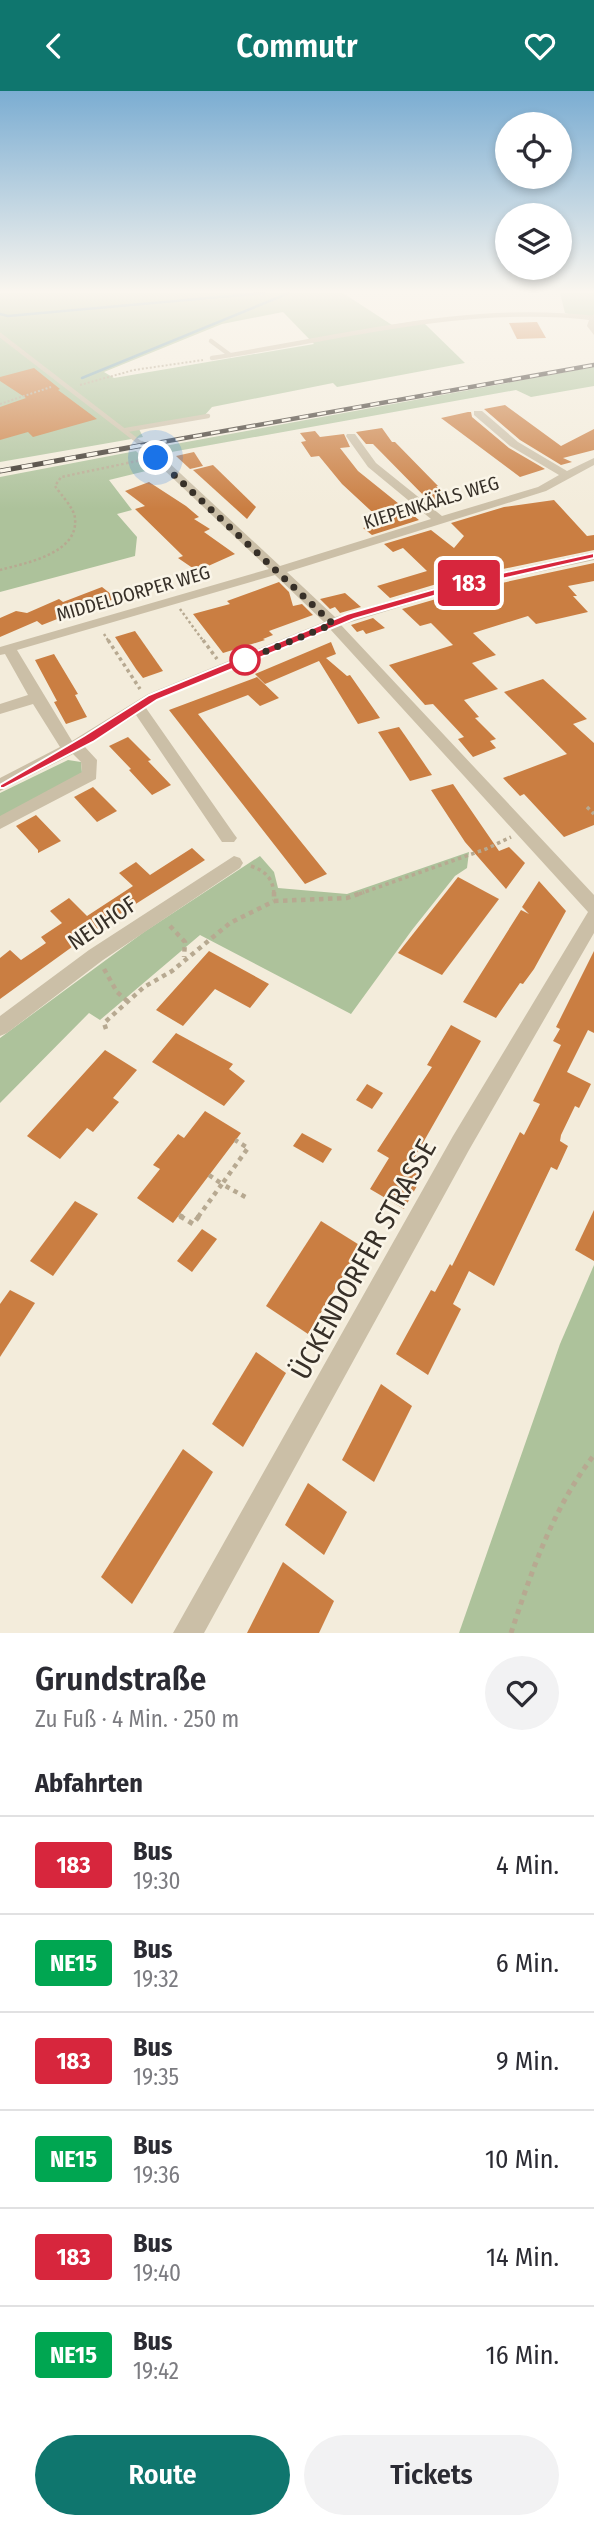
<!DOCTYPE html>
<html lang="de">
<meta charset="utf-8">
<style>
body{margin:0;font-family:"Fira Sans Condensed",sans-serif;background:#f2f2f3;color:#2b2b33;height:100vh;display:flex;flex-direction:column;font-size:26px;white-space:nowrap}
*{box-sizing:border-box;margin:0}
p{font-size:23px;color:#7c7c81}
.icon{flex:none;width:38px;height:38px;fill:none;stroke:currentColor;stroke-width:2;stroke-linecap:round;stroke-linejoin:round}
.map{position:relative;height:1542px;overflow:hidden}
.panel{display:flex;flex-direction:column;background:#fff;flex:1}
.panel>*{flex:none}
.badge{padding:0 14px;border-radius:5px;font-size:24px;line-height:46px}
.tools{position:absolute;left:495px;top:21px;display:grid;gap:14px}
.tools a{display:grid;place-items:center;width:77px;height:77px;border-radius:50%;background:#fff;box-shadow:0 4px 10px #0003;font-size:35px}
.you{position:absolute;width:35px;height:35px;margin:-18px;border:5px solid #fff;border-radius:50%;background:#1a73e8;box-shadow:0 0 0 10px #1a73e833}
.map>.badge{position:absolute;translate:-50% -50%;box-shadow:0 0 0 4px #fff}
h2{padding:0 35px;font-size:26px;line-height:63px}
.round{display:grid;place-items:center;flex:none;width:74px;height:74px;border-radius:37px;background:#f2f2f3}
.headline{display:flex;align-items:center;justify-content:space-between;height:119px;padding:0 35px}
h1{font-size:33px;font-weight:600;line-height:52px}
.cta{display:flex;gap:14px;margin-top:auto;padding:14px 35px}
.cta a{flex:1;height:80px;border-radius:42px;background:#0f766e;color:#fff;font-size:28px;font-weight:600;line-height:80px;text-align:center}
.cta a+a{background:#f2f2f3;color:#2b2b33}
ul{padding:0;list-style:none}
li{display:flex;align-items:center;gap:21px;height:98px;padding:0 35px;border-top:2px solid #e1e1e2}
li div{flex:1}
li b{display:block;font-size:26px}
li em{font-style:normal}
li .badge{min-width:77px;font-weight:700;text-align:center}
header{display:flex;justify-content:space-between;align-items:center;height:91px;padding:0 35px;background:#0f766e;color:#fff;font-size:32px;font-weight:600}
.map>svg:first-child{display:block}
.green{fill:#adc29b;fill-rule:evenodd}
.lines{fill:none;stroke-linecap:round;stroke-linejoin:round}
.stream{stroke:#79a3b1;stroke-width:2.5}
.building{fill:#ca7e42}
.path-far4{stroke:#b7a991;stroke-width:2;stroke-dasharray:2 2;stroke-linecap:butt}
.path-far3{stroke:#b7a991;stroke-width:2.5;stroke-dasharray:2.5 2.5;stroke-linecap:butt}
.path-far2{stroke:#b7a991;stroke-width:3.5;stroke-dasharray:3.5 3.5;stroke-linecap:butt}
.path-far1{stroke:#b7a991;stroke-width:4.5;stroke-dasharray:4.5 4.5;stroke-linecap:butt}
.path{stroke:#b7a991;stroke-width:5;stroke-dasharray:5 5;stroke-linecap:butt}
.service-far1{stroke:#cbbfa7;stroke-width:4.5}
.service{stroke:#cbbfa7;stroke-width:6}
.minor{fill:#cbbfa7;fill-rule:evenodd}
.rail-far1-casing{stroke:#373028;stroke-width:4.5}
.rail-casing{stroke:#373028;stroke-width:5}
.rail-far1{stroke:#faf5e8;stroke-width:2.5;stroke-dasharray:9;stroke-linecap:butt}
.rail{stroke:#faf5e8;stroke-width:3.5;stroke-dasharray:11;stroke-linecap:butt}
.line{fill:#d7263d;stroke:#fff;stroke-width:2}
.walk{stroke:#373028;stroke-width:7;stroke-dasharray:0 12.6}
.stop-dot{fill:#fff;stroke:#d7263d;stroke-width:3.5}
.labels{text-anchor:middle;stroke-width:5;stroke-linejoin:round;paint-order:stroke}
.far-street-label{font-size:19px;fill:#373028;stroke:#faf5e8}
.street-label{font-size:23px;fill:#373028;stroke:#faf5e8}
.near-street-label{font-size:28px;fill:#373028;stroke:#faf5e8}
</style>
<header><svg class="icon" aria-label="back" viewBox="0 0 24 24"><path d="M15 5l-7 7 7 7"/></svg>Commutr<svg class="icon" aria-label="heart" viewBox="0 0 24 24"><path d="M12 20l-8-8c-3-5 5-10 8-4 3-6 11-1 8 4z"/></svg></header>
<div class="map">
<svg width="594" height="1542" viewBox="0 0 594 1542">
<rect width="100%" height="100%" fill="#f3ecdb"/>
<g class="green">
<path d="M 0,202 L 343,202 L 392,234 L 424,229 L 424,232 L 465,272 L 337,296 L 333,292 L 212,316 L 205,324 L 138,336 L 143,346 L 0,371 ZM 283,221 L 314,253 L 114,287 L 104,281 L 222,233 Z"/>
<polygon points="560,202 594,202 594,230 565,222"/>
<polygon points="594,276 594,295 531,306 516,299 166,362 159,356"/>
<polygon points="136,360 154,378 109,389 132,419 117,423 137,446 135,465 0,501 0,386"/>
<polygon points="68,669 81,671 82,682 0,726 0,702"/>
<polygon points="469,761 467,777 455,785 412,839 351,923 200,844 100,929 89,922 0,1012 0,947 144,841 260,765 274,781 278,797 347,803"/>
<polygon points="594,1174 594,1542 459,1542 560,1253"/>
</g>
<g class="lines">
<g class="stream">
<polyline points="0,223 8,225 265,202"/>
<polyline points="82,287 289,202"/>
</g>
</g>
<g class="building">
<polygon points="537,231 546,247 517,248 509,232"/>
<polygon points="34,277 60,298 58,299 97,328 33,346 28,341 0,349 0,316 26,307 0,290 0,286"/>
<polygon points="505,314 561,355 594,338 594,359 563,367 572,371 561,374 520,349 484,318"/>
<polygon points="468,321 471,321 472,326 509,357 545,378 520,386 441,327"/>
<polygon points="382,337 392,351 395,351 438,395 436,395 451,407 432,413 373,353 366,353 356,341"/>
<polygon points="315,340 320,346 344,343 350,356 340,357 358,380 419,429 372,444 363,437 383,431 342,393 319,365 311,366 301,351 306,350 300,342"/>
<polygon points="194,361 203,375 190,378 176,365"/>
<polygon points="213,374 256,416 247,428 193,379"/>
<polygon points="149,391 186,415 199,426 194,428 210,438 204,441 235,463 197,480 178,467 183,465 135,418 145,415 125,400"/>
<polygon points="554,409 587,445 594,444 594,459 450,489 390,507 377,495 427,480 403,457 393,461 384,453 431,439 454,457 464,445 451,432 504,416"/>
<polygon points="594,472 594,490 568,495 577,505 573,505 588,521 536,533 528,525 473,542 496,564 472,572 498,598 464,609 479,626 475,627 496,648 490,650 496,657 473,666 458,648 464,646 449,630 433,613 425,614 389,574 453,554 431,532 420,535 402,518 460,501"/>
<polygon points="279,491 289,501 293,515 302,513 313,524 269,540 273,544 263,548 265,549 223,562 193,523 230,513 227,510"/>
<polygon points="102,496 116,507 78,524 75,521 42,534 37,530 0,546 0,527 16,520 27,522 59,508 63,511"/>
<polygon points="345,502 361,516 340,522 335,516 330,518 320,508"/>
<polygon points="373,527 385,537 366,543 363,539 357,541 351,534"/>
<polygon points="135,540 163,580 143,587 136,578 115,546"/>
<polygon points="331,551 336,563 326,567 347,585 350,584 380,627 358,633 319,570 265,593 255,583"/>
<polygon points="54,563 78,603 75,604 87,626 66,633 54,611 57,610 35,569"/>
<polygon points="257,586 279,607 260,615 248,604 198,623 327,783 305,793 169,619"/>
<polygon points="543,588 587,628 573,633 594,652 594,734 564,746 524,703 520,705 503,687 567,663 504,601"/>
<polygon points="399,636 406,646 432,684 410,690 378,641"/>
<polygon points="128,646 151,669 148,670 171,694 152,704 129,679 131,678 109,655"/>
<polygon points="453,693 499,760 509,756 525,772 506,798 465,751 431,699"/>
<polygon points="93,696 117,720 97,731 74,706"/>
<polygon points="36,724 61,750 38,762 38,759 16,735"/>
<polygon points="192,757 205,769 101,835 0,908 0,867 10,859 21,869 46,852 41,846 62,832 50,820 69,807 87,825 133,795 119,782 136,771 150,784"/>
<polygon points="458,786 499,808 442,884 398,862"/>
<polygon points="539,790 566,820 534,878 523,893 520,892 496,927 463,911 521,819 529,823 522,816"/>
<polygon points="209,860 269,893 250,917 215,898 183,935 156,919"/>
<polygon points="594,860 594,942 588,939 567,981 591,993 579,1017 575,1015 561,1044 560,1050 568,1055 557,1079 551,1076 494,1195 469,1180 453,1213 461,1218 428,1284 396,1263 431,1199 435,1201 450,1173 452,1175 520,1041 524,1044 540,1013 533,1010 561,954 553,950 560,938 556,936"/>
<polygon points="451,934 481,950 408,1078 422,1086 404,1118 370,1098 389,1067 377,1060 432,976 427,974"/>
<polygon points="176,942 233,973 229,978 245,990 224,1015 152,971"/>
<polygon points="105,959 137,979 113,1007 119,1011 93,1041 87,1037 60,1068 27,1045"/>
<polygon points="367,993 383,1002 372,1018 356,1009"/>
<polygon points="205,1020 241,1042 173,1132 137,1107 160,1078 153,1074 178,1043 184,1047"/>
<polygon points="302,1042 332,1058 323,1072 293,1055"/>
<polygon points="75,1110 98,1123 53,1185 30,1170"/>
<polygon points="594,1119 594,1170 575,1159"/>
<polygon points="321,1130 361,1155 308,1243 266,1215"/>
<polygon points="202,1138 217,1148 192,1181 177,1170"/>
<polygon points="10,1199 35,1212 0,1266 0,1213"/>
<polygon points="256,1261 286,1282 243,1356 212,1333"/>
<polygon points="381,1293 412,1315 374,1391 342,1369"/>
<polygon points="183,1358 213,1381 132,1513 101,1486"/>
<polygon points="308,1392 347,1421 324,1464 285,1434"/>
<polygon points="283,1471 334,1510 319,1542 247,1542"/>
</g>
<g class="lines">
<g class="path-far4">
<polyline points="80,294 134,279 203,269"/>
<polyline points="0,313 51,296"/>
</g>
<g class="path-far3">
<path d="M 0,479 C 25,472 79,463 75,427 C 74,417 61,404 55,395 L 61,386 L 142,369"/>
<polyline points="180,518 204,551"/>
<polyline points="104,543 109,551"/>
</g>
<g class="path-far2">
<polyline points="108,549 140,598"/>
<polyline points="203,549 217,568"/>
<polyline points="587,716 594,723"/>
<path d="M 251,775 C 265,780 273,787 274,803"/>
<polyline points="359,803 486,758 511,746"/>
</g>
<g class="path-far1">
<polyline points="274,801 274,810 347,807 364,801"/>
<polyline points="170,835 185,851 184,866"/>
<polyline points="104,878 117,901 127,910"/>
<polyline points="106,938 104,932 144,896 172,880 230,832 274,810"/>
<polyline points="209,1084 222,1093 248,1057 235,1049"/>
<polyline points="179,1124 183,1126"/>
<polyline points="198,1126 222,1093 249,1108"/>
</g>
<g class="path">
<polyline points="180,1125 193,1133 199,1125"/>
<path d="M 511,1542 C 532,1479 553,1417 594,1364"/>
</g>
<g class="service-far1">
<polyline points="0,244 144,355"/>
<polyline points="211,250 230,264"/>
<path d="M 212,267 C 338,248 465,212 593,227"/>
<polyline points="126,339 208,325"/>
</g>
<polyline class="service" points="142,353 148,358"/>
<g class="minor">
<polygon points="594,223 594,244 587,235 590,226"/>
<path d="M 474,320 L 482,320 L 518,351 L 567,380 L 594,367 L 594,374 L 546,400 L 287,481 L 335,526 L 451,492 L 594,461 L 594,469 L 459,498 L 341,534 L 594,804 L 594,842 L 469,1059 L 204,1542 L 173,1542 L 453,1045 L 588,821 L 330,538 L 158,609 L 146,617 L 234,743 L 237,747 L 234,751 L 222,751 L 136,624 L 85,656 L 97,669 L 96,688 L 0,738 L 0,725 L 82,681 L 81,671 L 73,663 L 0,700 L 0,687 L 60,656 L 33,613 L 0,623 L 0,613 L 28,604 L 5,563 L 0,564 L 0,556 L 269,478 L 144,360 L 144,356 L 152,356 L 280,475 L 431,428 L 368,376 L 346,345 L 347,343 L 355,343 L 376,372 L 442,425 L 538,396 L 559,384 L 510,355 L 474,324 ZM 275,484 L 324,531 L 148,603 L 72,650 L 17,559 Z"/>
<polygon points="234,765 240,767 243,772 240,777 103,869 7,942 0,945 0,925 89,859"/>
</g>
<g class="rail-far1-casing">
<polyline id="rail-far1" points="140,355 594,274"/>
</g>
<g class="rail-casing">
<polyline id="rail" points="0,380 149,353"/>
</g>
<use href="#rail-far1" class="rail-far1"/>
<use href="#rail" class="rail"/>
</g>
<linearGradient id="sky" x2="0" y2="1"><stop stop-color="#7badd2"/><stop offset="0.48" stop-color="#faf6ef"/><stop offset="1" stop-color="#faf6ef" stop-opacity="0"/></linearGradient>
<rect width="594" height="418" fill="url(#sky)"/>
<polygon class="line" points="594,462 594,467 458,498 354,528 157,609 93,651 4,697 0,697 0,694 84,645 149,604 347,523 456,492"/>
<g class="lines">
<polyline class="walk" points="156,367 333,533 242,570 245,569"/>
</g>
<circle class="stop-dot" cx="245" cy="569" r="14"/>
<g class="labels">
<g class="far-street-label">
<text transform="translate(431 411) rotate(-17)" y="7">KIEPENKÄÄLS WEG</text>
<text transform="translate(133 502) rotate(-16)" y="7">MIDDELDORPER WEG</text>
</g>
<g class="street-label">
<text transform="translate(102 832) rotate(-34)" y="8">NEUHOF</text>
</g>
<g class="near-street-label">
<text transform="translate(363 1168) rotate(-61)" y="10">ÜCKENDORFER STRASSE</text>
</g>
</g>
</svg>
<div class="tools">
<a><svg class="icon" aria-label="locate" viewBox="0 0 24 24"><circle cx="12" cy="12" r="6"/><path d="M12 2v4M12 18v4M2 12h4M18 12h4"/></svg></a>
<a><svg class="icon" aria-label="layers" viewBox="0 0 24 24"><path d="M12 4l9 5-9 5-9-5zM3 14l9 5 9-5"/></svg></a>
</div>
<div class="you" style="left:156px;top:367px"></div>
<b class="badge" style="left:469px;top:492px;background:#d7263d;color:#fff">183</b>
</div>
<section class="panel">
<div class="headline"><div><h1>Grundstraße</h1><p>Zu Fuß · 4 Min. · 250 m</p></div><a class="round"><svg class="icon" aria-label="heart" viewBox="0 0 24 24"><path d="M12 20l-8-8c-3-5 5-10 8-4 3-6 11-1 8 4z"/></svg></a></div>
<h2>Abfahrten</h2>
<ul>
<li><span class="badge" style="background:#d7263d;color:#fff">183</span><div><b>Bus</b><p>19:30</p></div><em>4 Min.</em></li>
<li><span class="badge" style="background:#00a651;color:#fff">NE15</span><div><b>Bus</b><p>19:32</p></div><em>6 Min.</em></li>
<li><span class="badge" style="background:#d7263d;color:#fff">183</span><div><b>Bus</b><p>19:35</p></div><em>9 Min.</em></li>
<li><span class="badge" style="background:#00a651;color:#fff">NE15</span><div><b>Bus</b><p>19:36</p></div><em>10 Min.</em></li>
<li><span class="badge" style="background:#d7263d;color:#fff">183</span><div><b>Bus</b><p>19:40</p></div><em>14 Min.</em></li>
<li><span class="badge" style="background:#00a651;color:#fff">NE15</span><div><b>Bus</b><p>19:42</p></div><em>16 Min.</em></li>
</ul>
<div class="cta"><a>Route</a><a>Tickets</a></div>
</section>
